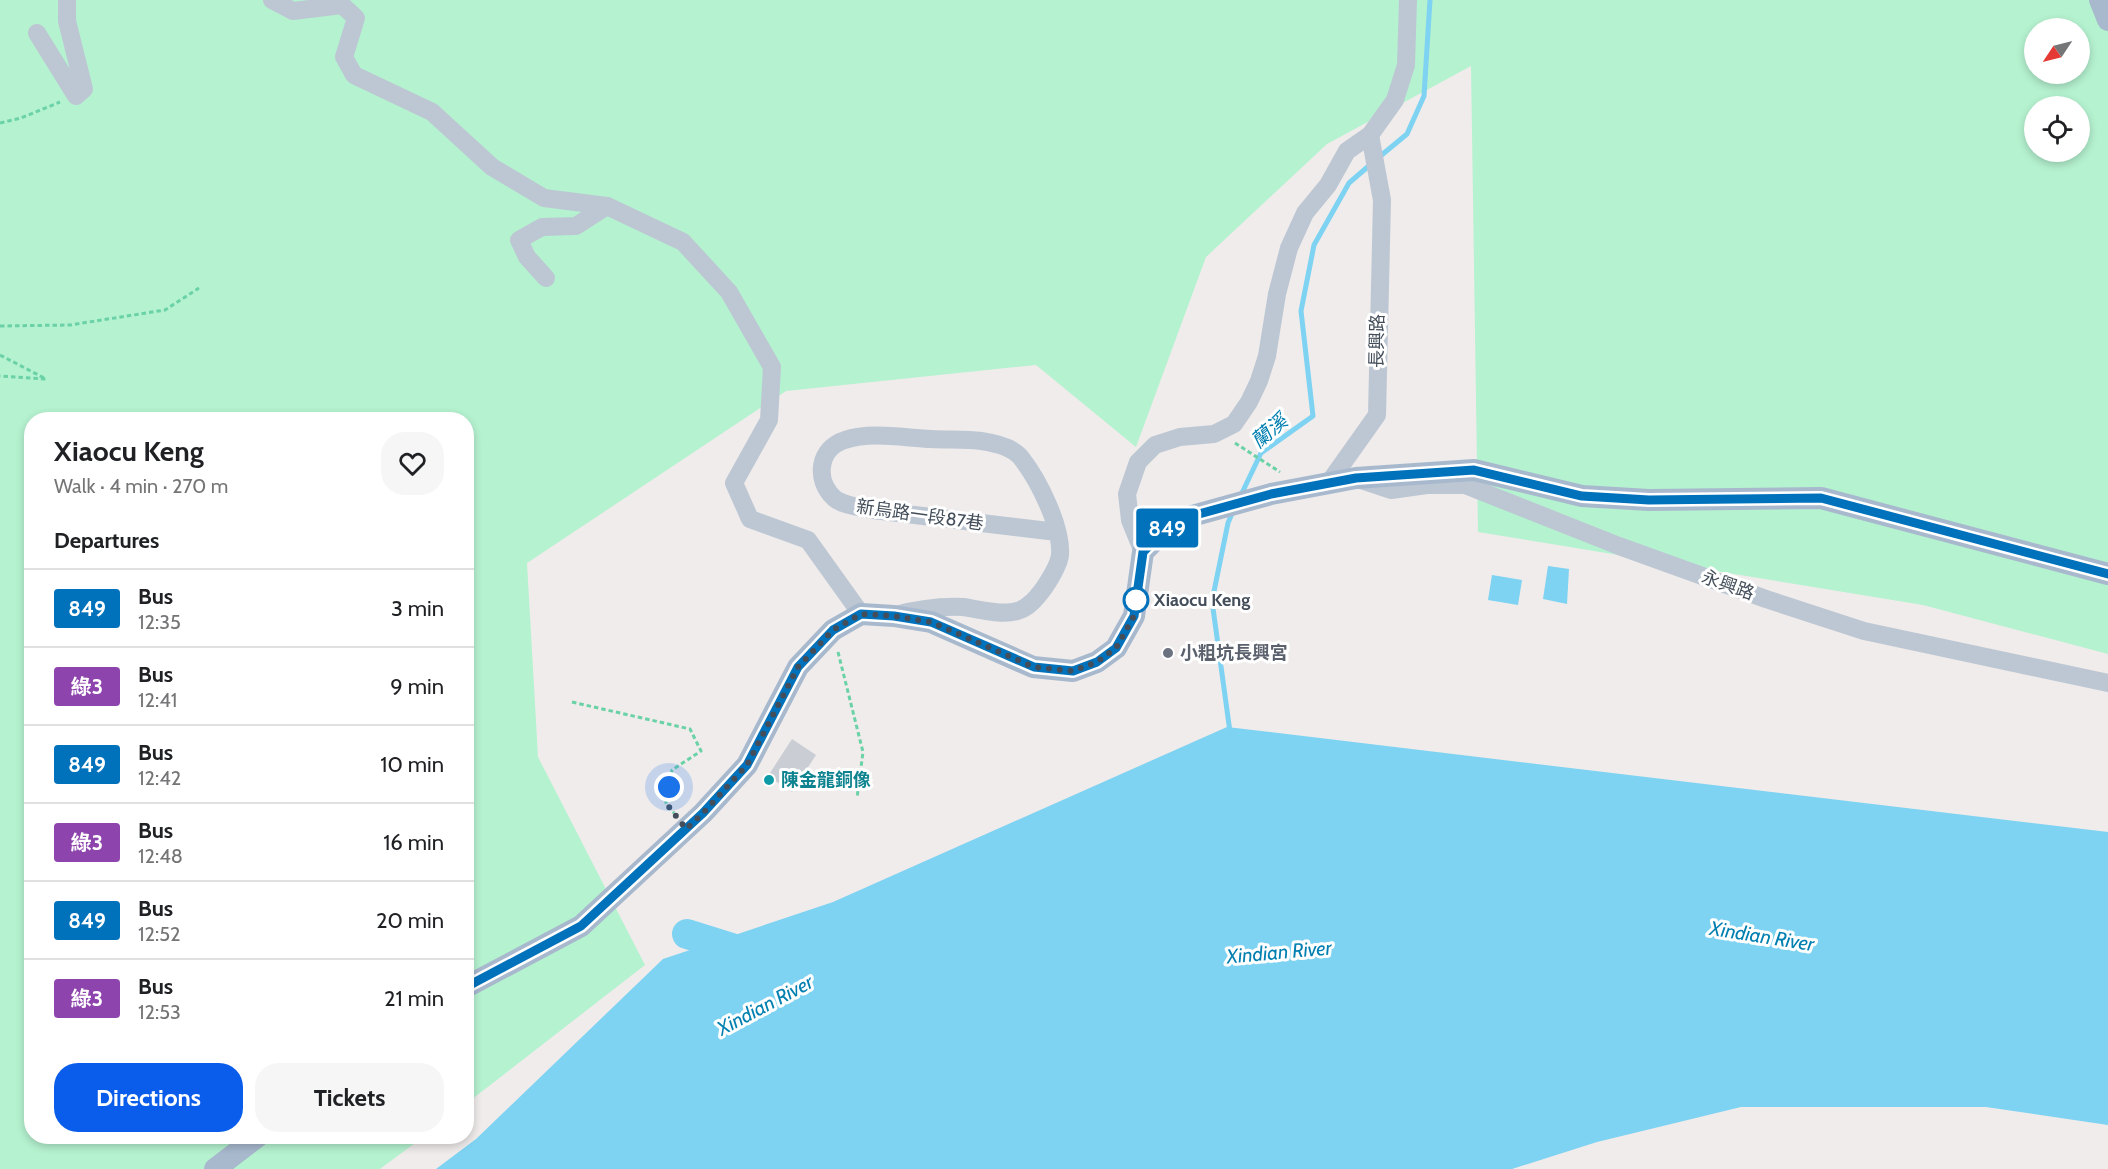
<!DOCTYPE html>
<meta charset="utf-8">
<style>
body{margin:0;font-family:Cabin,"Noto Sans TC",sans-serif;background:#f6f6f6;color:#202124;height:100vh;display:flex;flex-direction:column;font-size:22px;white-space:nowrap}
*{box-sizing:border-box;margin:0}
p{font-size:20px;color:#757577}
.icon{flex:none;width:33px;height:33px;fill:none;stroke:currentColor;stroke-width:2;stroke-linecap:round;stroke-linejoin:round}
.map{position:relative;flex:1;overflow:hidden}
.sheet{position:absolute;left:24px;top:412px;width:450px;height:732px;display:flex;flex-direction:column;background:#fff;border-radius:24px;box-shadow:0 3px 9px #0003}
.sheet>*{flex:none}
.badge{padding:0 12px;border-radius:4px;font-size:21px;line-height:39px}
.needle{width:39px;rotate:235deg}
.fabs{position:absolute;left:2024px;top:18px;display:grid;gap:12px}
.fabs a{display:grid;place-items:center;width:66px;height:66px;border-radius:50%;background:#fff;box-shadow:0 3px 9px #0003;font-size:30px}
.you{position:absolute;width:30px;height:30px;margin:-15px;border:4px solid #fff;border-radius:50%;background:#1a73e8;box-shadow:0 0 0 9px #1a73e833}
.map>.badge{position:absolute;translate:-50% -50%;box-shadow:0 0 0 3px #fff}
h2{padding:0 30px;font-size:22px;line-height:54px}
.round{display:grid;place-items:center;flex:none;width:63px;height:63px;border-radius:24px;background:#f6f6f6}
.head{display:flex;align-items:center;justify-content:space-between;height:102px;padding:0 30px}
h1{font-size:28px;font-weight:800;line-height:45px}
.button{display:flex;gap:12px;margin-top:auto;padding:12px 30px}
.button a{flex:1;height:69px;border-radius:24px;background:#0a5dea;color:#fff;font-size:24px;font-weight:800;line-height:69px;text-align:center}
.button a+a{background:#f6f6f6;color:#202124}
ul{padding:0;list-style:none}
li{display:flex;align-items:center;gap:18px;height:78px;padding:0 30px;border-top:2px solid #e0e0e0}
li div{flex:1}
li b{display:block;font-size:22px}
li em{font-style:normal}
li .badge{min-width:66px;font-weight:700;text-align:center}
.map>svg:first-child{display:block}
.green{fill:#b5f2d0;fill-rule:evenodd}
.water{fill:#7ed2f2}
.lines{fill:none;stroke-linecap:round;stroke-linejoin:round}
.stream{stroke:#7ed2f2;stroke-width:5}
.river{stroke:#7ed2f2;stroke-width:30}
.building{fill:#cacdd4}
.path{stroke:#6ad2a6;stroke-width:3;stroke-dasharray:4.5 3;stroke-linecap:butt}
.minor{stroke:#bdc7d3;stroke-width:18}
.major{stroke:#a8b9ce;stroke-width:22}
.line-casing{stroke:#fff;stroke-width:14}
.line{stroke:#0072bc;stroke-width:9}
.walk{stroke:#434e5a;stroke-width:6;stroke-dasharray:0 10.8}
.stop-dot{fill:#fff;stroke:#0072bc;stroke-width:3}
.worship-dot{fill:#6b7280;stroke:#fff;stroke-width:2}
.culture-dot{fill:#0f9aa8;stroke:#fff;stroke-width:2}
.labels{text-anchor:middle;stroke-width:6;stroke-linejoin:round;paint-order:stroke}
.street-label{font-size:18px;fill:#434e5a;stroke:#fff}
.stop-label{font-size:18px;font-weight:bold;fill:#434e5a;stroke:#fff;text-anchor:start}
.worship-label{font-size:18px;font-weight:bold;fill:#5b616d;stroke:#fff;text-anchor:start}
.culture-label{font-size:18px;font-weight:bold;fill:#0d838f;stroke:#fff;text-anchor:start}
.water-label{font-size:20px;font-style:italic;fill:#017fb0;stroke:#fff}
</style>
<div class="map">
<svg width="2108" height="1169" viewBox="0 0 2108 1169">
<rect width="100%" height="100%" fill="#efeceb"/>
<path class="green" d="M 0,0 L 2108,0 L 2108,654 L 1923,605 L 1478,532 L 1471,66 L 1327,144 L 1206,257 L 1136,447 L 1036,365 L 786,391 L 527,563 L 538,757 L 645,965 L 467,1103 L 466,420 L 32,420 L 32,1137 L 423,1137 L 380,1169 L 0,1169 ZM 2034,28 L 2079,28 L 2079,74 L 2034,74 ZM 2034,106 L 2079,106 L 2079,152 L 2034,152 Z"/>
<g class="water">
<polygon points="1548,566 1569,569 1567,604 1543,599"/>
<polygon points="1492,575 1522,580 1518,605 1488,600"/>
<polygon points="1227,727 2108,832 2108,1125 1986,1107 1741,1107 1597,1142 1512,1169 436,1169 476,1139 663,959 833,902"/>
</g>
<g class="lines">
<g class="stream">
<polyline points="1378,158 1407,134 1424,96 1430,0"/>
<polyline points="1241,495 1261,453 1313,416 1301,311 1314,245 1349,183 1371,164"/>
<polyline points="1230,732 1212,601 1228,523 1233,511"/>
</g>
<polyline class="river" points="687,934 751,954"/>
</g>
<polygon class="building" points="792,739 816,755 792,792 768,776"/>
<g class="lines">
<g class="path">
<polyline points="0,123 21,118 60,102"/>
<polyline points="0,326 70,325 165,310 199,288"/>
<polyline points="0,355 46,379 0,376"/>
<polyline points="1235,443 1280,472"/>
<polyline points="838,652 863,752 857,798"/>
<polyline points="572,702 690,729 701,751 672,770 666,803 674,813"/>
</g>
<g class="minor">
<polyline points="272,0 293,11 342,5 356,18 344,57 354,75 432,112 492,167 544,198 607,206 683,242 729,292 772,367 769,420 734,483 750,519 808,540 861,614"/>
<polyline points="37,33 76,96 84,89 67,21 67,0"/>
<polyline points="546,278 527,257 519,240 542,227 576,226 607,206"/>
<polyline points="1361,480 1391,490 1427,485 1465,485 1619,546 1766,599 1864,631 2108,683"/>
<polyline points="1328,484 1377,415 1382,200 1370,135"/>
<polyline points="1143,552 1130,520 1127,494 1138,462 1155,445 1180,437 1214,434 1234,424 1249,402 1259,381 1267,356 1277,294 1289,248 1305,213 1328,185 1347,151 1370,135 1395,100 1406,65 1408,0"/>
<path d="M 896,615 C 918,609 940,606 963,607 C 978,609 1003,616 1017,611 C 1029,608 1037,597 1044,588 C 1050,579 1059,565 1060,555 C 1062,527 1039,481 1022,459 C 1014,447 995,443 981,441 C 965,439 948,440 931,439 C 905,438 871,431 845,440 C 819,448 814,479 834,498 C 843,506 861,507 873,510 L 1057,532"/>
</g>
<g class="major">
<polyline points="2100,0 2108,20"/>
<polyline points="466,987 581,926 703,813 747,765 798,667 833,630 861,614 894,616 931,622 1033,667 1073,671 1097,662 1116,648 1134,616 1143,552 1168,527 1181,519 1271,494 1356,478 1474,470 1582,496 1649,500 1821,498 2108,574"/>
<polyline points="215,1169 257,1137"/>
</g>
</g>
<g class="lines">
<g class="line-casing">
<polyline id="line" points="466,987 581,926 703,813 747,765 798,667 833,630 861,614 894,616 931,622 1034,667 1073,671 1097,662 1116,648 1134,616 1143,552 1168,527 1181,519 1271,494 1356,478 1474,470 1582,496 1649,500 1821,498 2108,574"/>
</g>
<use href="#line" class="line"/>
<polyline class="walk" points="669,787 666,803 686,829 703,813 747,765 798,667 833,630 861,614 894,616 931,622 1034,667 1073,671 1097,662 1116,648 1134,616 1137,595 1136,600"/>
</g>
<circle class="stop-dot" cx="1136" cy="600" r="12"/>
<circle class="worship-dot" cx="1168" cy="653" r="6"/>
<circle class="culture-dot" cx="769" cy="780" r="6"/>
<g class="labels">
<g class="street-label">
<text transform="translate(1377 341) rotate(-89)" y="6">長興路</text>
<text transform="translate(920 515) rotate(8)" y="6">新烏路一段87巷</text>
<text transform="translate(1728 585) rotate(20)" y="6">永興路</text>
</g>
<g class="stop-label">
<text x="1154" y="606">Xiaocu Keng</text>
</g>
<g class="worship-label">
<text x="1180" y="659">小粗坑長興宮</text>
</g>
<g class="culture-label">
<text x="781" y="786">陳金龍銅像</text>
</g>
<g class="water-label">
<text transform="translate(1269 431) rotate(-40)" y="7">蘭溪</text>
<text transform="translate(1762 936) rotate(9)" y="7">Xindian River</text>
<text transform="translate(1279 952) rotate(-5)" y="7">Xindian River</text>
<text transform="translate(765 1005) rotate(-28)" y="7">Xindian River</text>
</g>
</g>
</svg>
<div class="fabs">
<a><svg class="needle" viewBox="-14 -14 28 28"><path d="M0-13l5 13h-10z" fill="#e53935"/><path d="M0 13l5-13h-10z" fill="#757577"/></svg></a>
<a><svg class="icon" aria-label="locate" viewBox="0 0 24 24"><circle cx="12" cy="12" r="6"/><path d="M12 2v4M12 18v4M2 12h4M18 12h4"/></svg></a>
</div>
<div class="you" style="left:669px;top:787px"></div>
<b class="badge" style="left:1167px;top:528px;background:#0072bc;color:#fff">849</b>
<section class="sheet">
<div class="head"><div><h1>Xiaocu Keng</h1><p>Walk · 4 min · 270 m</p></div><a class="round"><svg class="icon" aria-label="heart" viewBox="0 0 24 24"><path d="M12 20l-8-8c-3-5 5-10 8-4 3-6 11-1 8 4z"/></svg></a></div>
<h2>Departures</h2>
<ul>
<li><span class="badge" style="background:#0072bc;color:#fff">849</span><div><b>Bus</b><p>12:35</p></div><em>3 min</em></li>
<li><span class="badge" style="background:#8e44ad;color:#fff">綠3</span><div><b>Bus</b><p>12:41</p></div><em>9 min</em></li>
<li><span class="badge" style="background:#0072bc;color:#fff">849</span><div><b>Bus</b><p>12:42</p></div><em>10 min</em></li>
<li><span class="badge" style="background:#8e44ad;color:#fff">綠3</span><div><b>Bus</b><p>12:48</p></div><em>16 min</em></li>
<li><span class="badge" style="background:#0072bc;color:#fff">849</span><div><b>Bus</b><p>12:52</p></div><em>20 min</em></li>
<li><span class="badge" style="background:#8e44ad;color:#fff">綠3</span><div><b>Bus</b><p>12:53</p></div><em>21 min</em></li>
</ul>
<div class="button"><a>Directions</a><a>Tickets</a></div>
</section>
</div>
